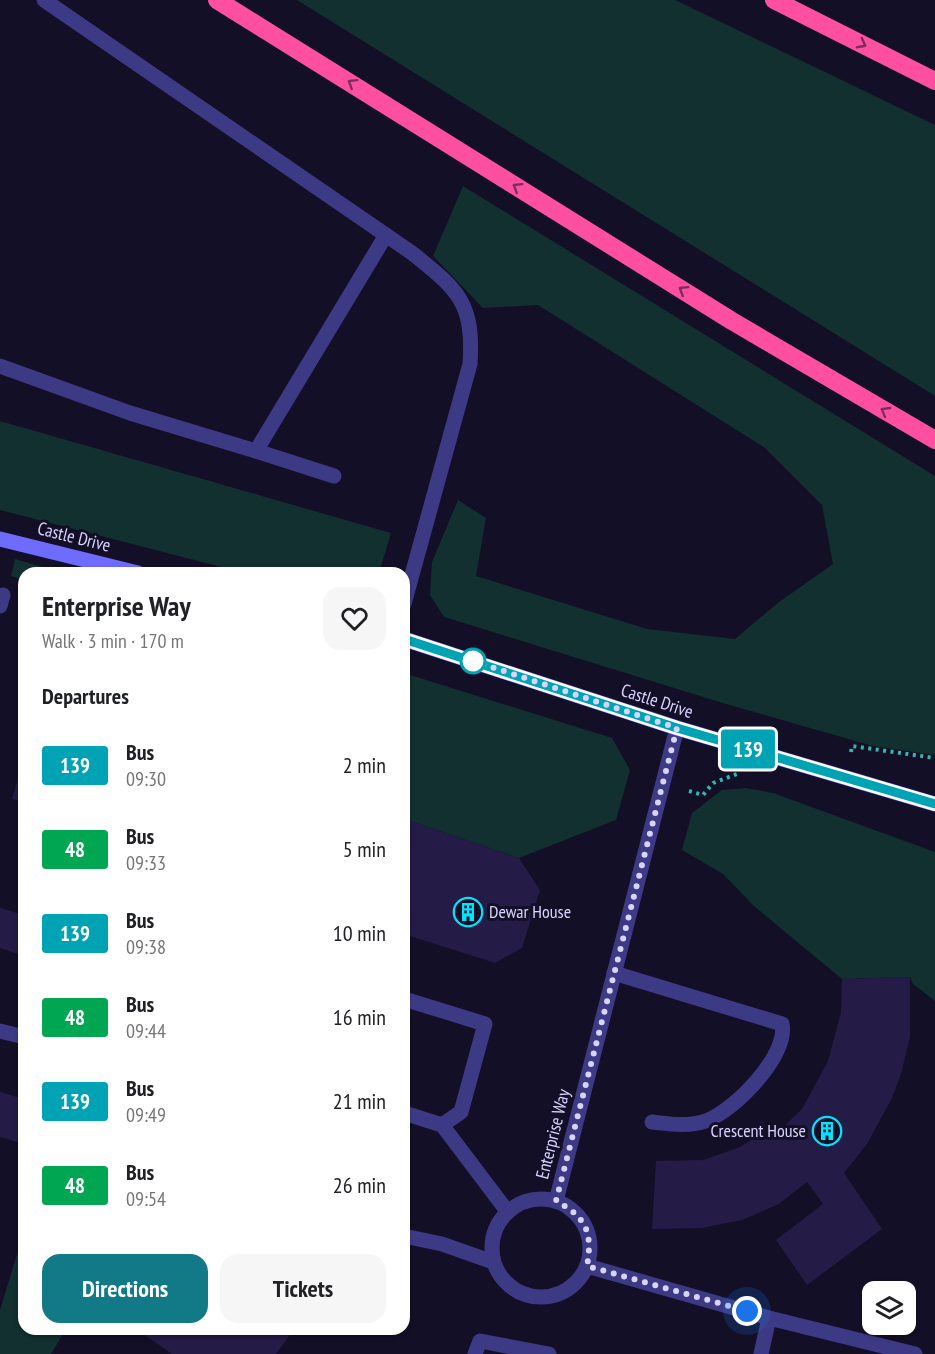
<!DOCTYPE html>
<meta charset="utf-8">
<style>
body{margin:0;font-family:"PT Sans Narrow",sans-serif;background:#f6f6f6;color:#202124;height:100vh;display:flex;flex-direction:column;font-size:22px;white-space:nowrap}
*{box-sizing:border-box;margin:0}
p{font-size:20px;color:#757577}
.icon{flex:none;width:33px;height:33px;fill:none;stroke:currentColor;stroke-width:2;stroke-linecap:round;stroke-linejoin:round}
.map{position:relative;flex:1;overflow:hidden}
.panel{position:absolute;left:18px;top:567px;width:392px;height:768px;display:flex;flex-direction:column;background:#fff;border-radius:18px;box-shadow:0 2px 4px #0004}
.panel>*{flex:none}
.badge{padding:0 12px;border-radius:4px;font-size:21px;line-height:39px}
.controls{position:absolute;left:862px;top:1281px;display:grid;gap:12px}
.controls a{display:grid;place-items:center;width:54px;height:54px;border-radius:12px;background:#fff;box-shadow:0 2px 4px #0004;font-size:30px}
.you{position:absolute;width:30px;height:30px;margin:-15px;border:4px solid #fff;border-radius:50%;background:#1a73e8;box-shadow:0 0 0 9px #1a73e833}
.map>.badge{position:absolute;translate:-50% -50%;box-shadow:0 0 0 3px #fff}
h2{padding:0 24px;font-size:22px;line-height:54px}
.round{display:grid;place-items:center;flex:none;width:63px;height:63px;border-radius:18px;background:#f6f6f6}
.headline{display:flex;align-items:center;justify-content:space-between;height:102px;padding:0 24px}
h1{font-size:28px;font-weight:600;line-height:45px}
.action{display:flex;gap:12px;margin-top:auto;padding:12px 24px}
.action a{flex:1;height:69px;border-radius:18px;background:#127987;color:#fff;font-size:24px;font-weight:600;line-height:69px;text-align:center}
.action a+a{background:#f6f6f6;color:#202124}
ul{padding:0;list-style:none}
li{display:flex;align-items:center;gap:18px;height:84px;padding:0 24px}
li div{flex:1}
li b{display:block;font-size:22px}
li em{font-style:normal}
li .badge{min-width:66px;font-weight:700;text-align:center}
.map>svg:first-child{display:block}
.green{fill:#12302f}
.building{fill:#241b47}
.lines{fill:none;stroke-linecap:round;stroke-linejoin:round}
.path{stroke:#2fb8b0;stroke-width:4;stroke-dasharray:3 4.5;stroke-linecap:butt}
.lane{stroke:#3d3a85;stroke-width:15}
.street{stroke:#3d3a85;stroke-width:15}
.secondary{stroke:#6f6bff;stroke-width:15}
.highway{stroke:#ff4fa3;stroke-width:18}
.oneway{stroke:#7d2c5e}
.line-casing{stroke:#fff;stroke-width:14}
.line{stroke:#00a3b4;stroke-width:9}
.walk{stroke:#d9d4ff;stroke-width:6;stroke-dasharray:0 10.8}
.stop-dot{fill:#fff;stroke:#00a3b4;stroke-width:3}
.labels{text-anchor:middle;stroke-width:6;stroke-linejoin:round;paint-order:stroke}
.street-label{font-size:18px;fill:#d9d4ff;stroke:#130f26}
.poi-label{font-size:18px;fill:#d9d4ff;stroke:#130f26;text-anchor:start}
</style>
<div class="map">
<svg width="935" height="1354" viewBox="0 0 935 1354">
<rect width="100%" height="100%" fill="#130f26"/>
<g class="green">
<polygon points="297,0 675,0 935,125 935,396"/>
<polygon points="463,186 935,476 935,755 873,746 726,704 444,617 430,595 432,562 458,500 486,518 476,576 647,629 735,639 779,602 833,564 822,505 765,448 538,305 483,308 433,256"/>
<polygon points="0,421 391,533 379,573 245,573 0,510"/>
<polygon points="15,559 63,573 24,573 24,580 11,576"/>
<polygon points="404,673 612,738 630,770 616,820 519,858 404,819"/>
<polygon points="746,788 773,793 935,852 935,1001 913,984 910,977 842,979 754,906 723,874 682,850 692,813 722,790"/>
<polygon points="24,1231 24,1329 66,1329 51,1354 0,1354 0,1310"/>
</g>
<g class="building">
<polygon points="23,761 24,761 24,802 12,799"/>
<polygon points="404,819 519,858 540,890 522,948 495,963 404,934"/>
<polygon points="0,908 24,915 24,956 0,948"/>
<polygon points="910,977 910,1037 901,1074 892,1098 867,1144 844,1173 882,1229 807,1285 776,1240 823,1204 807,1182 779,1204 742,1220 702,1228 652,1229 656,1161 703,1160 740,1147 760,1134 755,1127 762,1121 768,1129 772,1127 778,1132 802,1109 828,1061 841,1012 842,979"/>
<polygon points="0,1092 24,1099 24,1144 0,1137"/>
<polygon points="136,1329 294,1329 276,1354 172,1354"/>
</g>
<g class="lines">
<g class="path">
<polyline points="851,752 852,746 935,758"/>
<polyline points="689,791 703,795 713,783 737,774"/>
</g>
<g class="lane">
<path d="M 44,0 L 412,253 C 458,290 474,302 470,364 L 404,604"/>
<polyline points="0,366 130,413 256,451 386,235"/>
<polyline points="256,451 334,476"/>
<path d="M 614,973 L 782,1024 C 789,1055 734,1111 706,1121 C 688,1127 670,1124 652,1122"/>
<polyline points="404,999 485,1024 461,1112 442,1125"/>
<polyline points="404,1113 442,1125 507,1211"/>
<circle cx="541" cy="1248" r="49"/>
<polyline points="556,1201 677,728"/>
<polyline points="404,1236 442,1244 493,1262"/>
<polyline points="587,1266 769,1318 915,1354"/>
<polyline points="475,1354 480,1341 549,1354"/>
<polyline points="761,1354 769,1318"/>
</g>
<g class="street">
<polyline points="0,606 3,595"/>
<polyline points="0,1031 24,1037"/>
</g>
<g class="secondary">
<polyline points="0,539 138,573"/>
<polyline points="404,639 677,728 935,804"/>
</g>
<g class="highway">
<polyline points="217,0 732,321 935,440"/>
<polyline points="774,0 935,81"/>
</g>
</g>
<defs><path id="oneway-chevron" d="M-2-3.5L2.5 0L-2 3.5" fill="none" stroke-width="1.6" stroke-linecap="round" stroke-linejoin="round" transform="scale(1.5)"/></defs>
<g class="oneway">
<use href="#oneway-chevron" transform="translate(862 44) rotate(28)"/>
<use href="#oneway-chevron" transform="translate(352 83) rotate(-148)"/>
<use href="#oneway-chevron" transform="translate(517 187) rotate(-148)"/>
<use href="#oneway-chevron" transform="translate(683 290) rotate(-148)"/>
<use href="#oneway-chevron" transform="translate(885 411) rotate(-150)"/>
</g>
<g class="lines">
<g class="line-casing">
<polyline id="line" points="404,639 677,728 935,804"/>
</g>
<use href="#line" class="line"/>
<path class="walk" d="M 473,661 L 677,728 L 556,1201 C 586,1217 593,1232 587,1266 L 747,1311"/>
</g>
<defs>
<g id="building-ring" transform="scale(1.5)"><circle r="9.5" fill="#130f26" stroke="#00e5ff" stroke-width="1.5"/><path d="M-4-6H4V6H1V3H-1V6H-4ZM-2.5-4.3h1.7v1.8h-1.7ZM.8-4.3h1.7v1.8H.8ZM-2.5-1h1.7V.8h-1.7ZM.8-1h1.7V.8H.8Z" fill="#00e5ff"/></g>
</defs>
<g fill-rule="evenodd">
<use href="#building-ring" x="468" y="912"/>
<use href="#building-ring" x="827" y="1131"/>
</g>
<circle class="stop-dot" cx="473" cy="661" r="12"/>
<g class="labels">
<g class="street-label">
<text transform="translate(74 537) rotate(14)" y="6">Castle Drive</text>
<text transform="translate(657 701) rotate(18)" y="6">Castle Drive</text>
<text transform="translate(553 1134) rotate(-76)" y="6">Enterprise Way</text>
</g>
<g class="poi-label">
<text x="489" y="918">Dewar House</text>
<text x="806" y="1137" text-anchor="end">Crescent House</text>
</g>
</g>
</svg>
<div class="controls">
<a><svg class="icon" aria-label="layers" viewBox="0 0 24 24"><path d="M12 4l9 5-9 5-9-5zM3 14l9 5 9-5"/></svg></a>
</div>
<div class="you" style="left:747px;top:1311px"></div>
<b class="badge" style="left:748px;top:749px;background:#00a3b4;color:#fff">139</b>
<section class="panel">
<div class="headline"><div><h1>Enterprise Way</h1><p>Walk · 3 min · 170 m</p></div><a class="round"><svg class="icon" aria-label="heart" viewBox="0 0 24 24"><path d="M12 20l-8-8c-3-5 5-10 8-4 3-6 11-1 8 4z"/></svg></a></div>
<h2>Departures</h2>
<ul>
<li><span class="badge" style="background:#00a3b4;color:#fff">139</span><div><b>Bus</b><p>09:30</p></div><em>2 min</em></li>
<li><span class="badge" style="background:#00a651;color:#fff">48</span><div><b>Bus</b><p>09:33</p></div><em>5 min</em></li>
<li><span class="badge" style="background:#00a3b4;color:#fff">139</span><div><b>Bus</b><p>09:38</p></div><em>10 min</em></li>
<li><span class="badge" style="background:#00a651;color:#fff">48</span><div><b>Bus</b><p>09:44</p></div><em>16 min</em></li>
<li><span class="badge" style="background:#00a3b4;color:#fff">139</span><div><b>Bus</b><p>09:49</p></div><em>21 min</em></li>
<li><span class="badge" style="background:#00a651;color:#fff">48</span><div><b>Bus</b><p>09:54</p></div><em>26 min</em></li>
</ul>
<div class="action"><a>Directions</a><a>Tickets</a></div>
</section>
</div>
